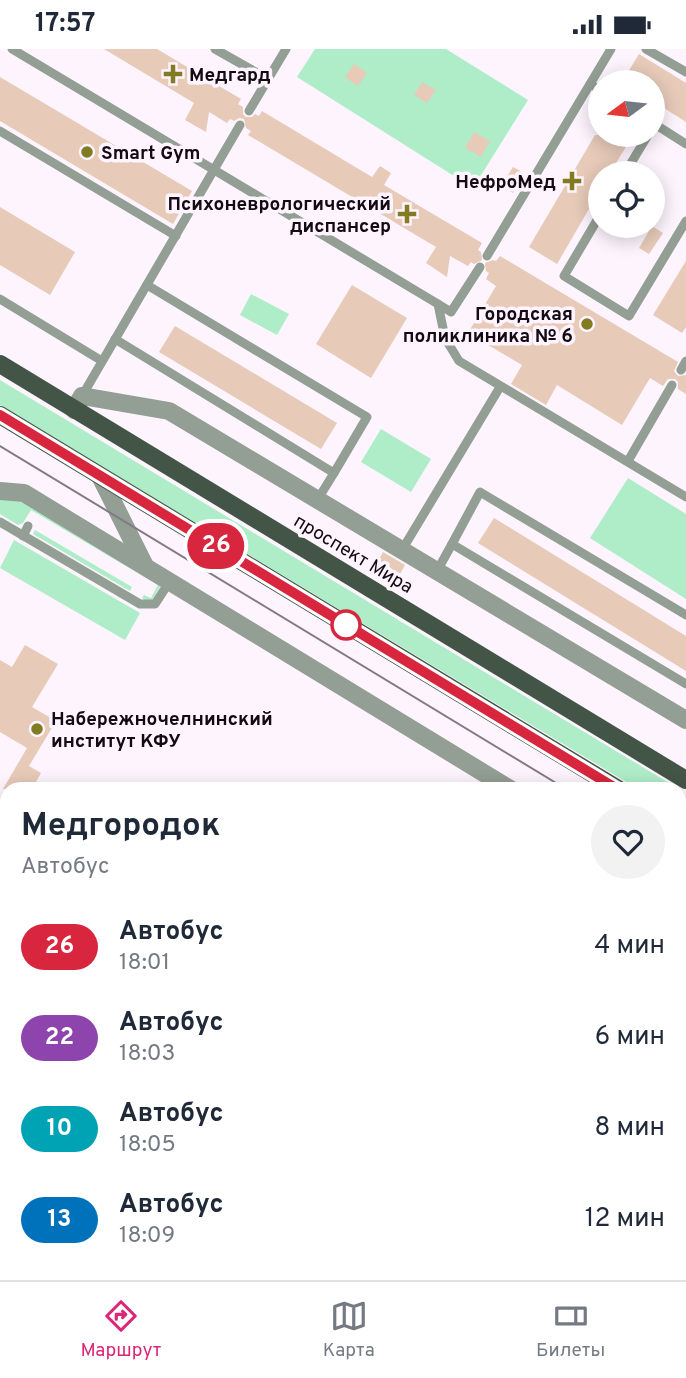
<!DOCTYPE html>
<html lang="ru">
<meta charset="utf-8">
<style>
body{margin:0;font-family:Overpass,sans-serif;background:#f2f2f3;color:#1f2937;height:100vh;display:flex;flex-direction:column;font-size:26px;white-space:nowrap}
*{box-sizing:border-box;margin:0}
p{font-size:23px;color:#747a83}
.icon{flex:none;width:38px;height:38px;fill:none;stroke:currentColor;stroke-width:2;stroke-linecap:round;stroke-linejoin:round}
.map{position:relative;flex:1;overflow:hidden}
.drawer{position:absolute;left:0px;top:733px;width:686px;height:499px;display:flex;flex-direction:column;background:#fff;border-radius:21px 21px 0 0;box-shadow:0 4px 18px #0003}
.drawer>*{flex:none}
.badge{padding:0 14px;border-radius:23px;font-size:24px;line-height:46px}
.needle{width:46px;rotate:255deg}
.fabs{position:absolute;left:588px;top:21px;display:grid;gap:14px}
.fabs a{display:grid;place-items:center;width:77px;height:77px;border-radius:50%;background:#fff;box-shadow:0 4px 18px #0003;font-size:35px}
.map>.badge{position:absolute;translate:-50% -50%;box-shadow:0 0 0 4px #fff}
.round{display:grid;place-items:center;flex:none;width:74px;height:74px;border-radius:37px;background:#f2f2f3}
.headline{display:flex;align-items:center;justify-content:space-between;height:119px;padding:0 21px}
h1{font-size:33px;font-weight:700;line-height:52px}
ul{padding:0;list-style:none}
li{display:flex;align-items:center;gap:21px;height:91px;padding:0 21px}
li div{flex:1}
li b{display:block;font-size:26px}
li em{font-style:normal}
li .badge{min-width:77px;font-weight:700;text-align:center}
.status{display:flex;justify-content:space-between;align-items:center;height:49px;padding:0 35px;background:#fff;direction:ltr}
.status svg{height:19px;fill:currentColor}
.tab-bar{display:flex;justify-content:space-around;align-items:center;height:98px;border-top:2px solid #e0e1e3;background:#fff;font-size:19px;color:#747a83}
.tab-bar a{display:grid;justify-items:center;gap:4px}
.tab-bar .selected{color:#db2777}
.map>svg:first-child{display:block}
.green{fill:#aeedc7}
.building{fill:#e7cab8}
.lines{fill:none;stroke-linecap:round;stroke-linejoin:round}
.lane{stroke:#939e94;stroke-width:9}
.street{stroke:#939e94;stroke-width:18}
.primary{stroke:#425546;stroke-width:18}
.tram{stroke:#827a84;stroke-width:2}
.line-casing{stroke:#fff;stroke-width:16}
.line{stroke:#d7263d;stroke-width:10}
.poi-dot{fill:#827b21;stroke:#fdf4fe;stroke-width:2.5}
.stop-dot{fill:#fff;stroke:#d7263d;stroke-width:3.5}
.labels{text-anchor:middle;stroke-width:7;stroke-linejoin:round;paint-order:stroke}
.poi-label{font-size:19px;font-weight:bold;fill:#120b14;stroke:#fdf4fe;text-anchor:start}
.street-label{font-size:19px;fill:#120b14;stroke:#fdf4fe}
</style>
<div class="status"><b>17:57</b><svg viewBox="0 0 49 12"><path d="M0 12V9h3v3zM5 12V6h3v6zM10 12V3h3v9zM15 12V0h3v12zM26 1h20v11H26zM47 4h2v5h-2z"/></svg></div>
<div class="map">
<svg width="686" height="1231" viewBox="0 0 686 1231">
<rect width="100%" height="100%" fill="#fdf4fe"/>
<g class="green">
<polygon points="315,0 446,0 528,51 473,139 297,28"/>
<polygon points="251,245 289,265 277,286 240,266"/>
<polygon points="0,331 679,740 638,740 0,356"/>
<polygon points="381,380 431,410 411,443 361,413"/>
<polygon points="628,429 686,465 686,550 590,489"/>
<polygon points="0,449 26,451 158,529 160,538 152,551 147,553 142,549 144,546 151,549 158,536 31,461 23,474 18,476 0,465"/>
<polygon points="35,481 132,538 130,542 33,485"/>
<polygon points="14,491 140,564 125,591 0,519"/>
<polygon points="679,931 686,935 685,962 679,959"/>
<polygon points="0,1141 7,1146 7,1165 0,1177"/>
<polygon points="387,1225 418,1225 418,1226 415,1231 383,1231"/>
</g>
<g class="building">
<polygon points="104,0 157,0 241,50 238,55 243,58 243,65 246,68 252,68 255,65 259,67 262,62 372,128 380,117 391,124 384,136 482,194 478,201 481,203 482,211 474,215 471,213 468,217 450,207 447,228 426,214 436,198 248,86 251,82 246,79 244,70 239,69 234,72 230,70 227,74 209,63 206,83 185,71 194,54"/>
<polygon points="639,5 686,34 686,73 653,52 653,33 622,33"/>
<polygon points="354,15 367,24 358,37 345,28"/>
<polygon points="0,28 192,142 173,175 0,72"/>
<polygon points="422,33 436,41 427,54 414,46"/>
<polygon points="474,83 490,92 481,108 465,99"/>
<polygon points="595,86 611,86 627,96 610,124 600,124 600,141 557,215 529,198"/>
<polygon points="513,118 524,124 513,144 501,137"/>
<polygon points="0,158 75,203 50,246 0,216"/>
<polygon points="652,177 663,184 649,205 639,199"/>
<polygon points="500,207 678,313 674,322 678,327 686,326 686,345 678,340 678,333 675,330 668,330 663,337 650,329 622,376 557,336 546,356 511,335 522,316 468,284 496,237 486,230 489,224 486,222 485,214 493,211 496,212"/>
<polygon points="686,212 686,278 682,284 653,266"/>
<polygon points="352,236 407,269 371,329 316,295"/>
<polygon points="175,277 337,374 321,400 159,303"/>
<polygon points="494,469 686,587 686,622 478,494"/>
<polygon points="383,503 405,516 399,527 377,514"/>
<polygon points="25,596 58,615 32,658 56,672 29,717 41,724 32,740 3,740 27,699 0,683 0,611 12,618"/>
</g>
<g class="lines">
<g class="lane">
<polyline points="12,0 438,255 445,289 459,312 686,448"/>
<polyline points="215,0 268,30"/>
<polyline points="646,0 686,23"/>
<polyline points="590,35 600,41"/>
<polyline points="249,62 286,0"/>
<polyline points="653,74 686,95"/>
<polyline points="0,82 176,187"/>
<polyline points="625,124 648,86"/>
<polyline points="600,166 564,227 629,267 686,172"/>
<polyline points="487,207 611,0"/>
<polyline points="147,236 367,368 334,424"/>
<polyline points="0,250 102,312"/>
<polyline points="438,255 451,263 480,218"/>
<polyline points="115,290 334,424 318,450"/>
<polyline points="681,321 686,312"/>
<polyline points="82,347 240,76"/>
<polyline points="628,412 672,336"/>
<polyline points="0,473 140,555 155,555 170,532"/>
<polyline points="23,487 28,477"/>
<polyline points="402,501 500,338"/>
<polyline points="437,522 452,495"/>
<polyline points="686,566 480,443 452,495 686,635"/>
<polyline points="0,947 7,951"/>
<polyline points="178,1225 188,1231"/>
<polyline points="112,1231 116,1225"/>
</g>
<g class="street">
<polyline points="74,361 82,347 169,362 686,671"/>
<polyline points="100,427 144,515"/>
<polyline points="0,442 24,444 510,740"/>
<polyline points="679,802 686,803"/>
</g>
<g class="primary">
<polyline points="0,315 686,731"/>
<polyline points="0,366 618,740"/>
<polyline points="679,778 686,782"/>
</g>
<g class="tram">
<polyline points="0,397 566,740"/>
<polyline points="679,808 686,813"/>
</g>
</g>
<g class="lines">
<g class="line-casing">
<polyline id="line" points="0,366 617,740"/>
</g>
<use href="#line" class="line"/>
</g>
<g class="poi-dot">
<path d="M169.5 14.5h7v7h7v7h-7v7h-7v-7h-7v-7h7z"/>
<circle cx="87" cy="103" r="7"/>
<path d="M568.5 121.5h7v7h7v7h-7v7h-7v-7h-7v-7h7z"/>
<path d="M403.5 154.5h7v7h7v7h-7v7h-7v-7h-7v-7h7z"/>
<circle cx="587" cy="275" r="7"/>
<circle cx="37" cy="680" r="7"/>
</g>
<circle class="stop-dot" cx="346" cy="576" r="14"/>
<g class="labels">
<g class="poi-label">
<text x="189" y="32">Медгард</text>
<text x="101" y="110">Smart Gym</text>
<text x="556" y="139" text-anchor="end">НефроМед</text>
<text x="391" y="161" text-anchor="end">Психоневрологический<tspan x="391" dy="22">диспансер</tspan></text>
<text x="573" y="271" text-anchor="end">Городская<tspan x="573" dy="22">поликлиника № 6</tspan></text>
<text x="51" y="676">Набережночелнинский<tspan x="51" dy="22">институт КФУ</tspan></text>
</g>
<g class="street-label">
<text transform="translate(354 504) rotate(31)" y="7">проспект Мира</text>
</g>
</g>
</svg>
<div class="fabs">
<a><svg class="needle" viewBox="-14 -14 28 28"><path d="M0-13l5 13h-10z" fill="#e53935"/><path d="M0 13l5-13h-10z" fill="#747a83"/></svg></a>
<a><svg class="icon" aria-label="locate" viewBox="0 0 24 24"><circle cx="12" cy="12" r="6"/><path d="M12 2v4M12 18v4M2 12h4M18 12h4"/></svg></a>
</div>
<b class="badge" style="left:216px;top:497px;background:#d7263d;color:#fff">26</b>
<section class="drawer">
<div class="headline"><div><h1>Медгородок</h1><p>Автобус</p></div><a class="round"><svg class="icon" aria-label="heart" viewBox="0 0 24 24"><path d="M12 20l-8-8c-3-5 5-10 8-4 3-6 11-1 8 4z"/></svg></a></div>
<ul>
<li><span class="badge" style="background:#d7263d;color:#fff">26</span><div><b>Автобус</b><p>18:01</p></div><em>4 мин</em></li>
<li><span class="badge" style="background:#8e44ad;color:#fff">22</span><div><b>Автобус</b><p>18:03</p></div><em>6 мин</em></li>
<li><span class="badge" style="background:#00a3b4;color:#fff">10</span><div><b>Автобус</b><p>18:05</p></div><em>8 мин</em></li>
<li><span class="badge" style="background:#0072bc;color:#fff">13</span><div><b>Автобус</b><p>18:09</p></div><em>12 мин</em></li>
</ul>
</section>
</div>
<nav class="tab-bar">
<a class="selected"><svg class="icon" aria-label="directions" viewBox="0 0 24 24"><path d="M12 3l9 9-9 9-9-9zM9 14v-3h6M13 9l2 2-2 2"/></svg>Маршрут</a>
<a><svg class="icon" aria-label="map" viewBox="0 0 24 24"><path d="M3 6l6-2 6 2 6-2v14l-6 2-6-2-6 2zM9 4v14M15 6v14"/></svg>Карта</a>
<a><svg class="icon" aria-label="tickets" viewBox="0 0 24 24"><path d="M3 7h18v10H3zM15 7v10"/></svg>Билеты</a>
</nav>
